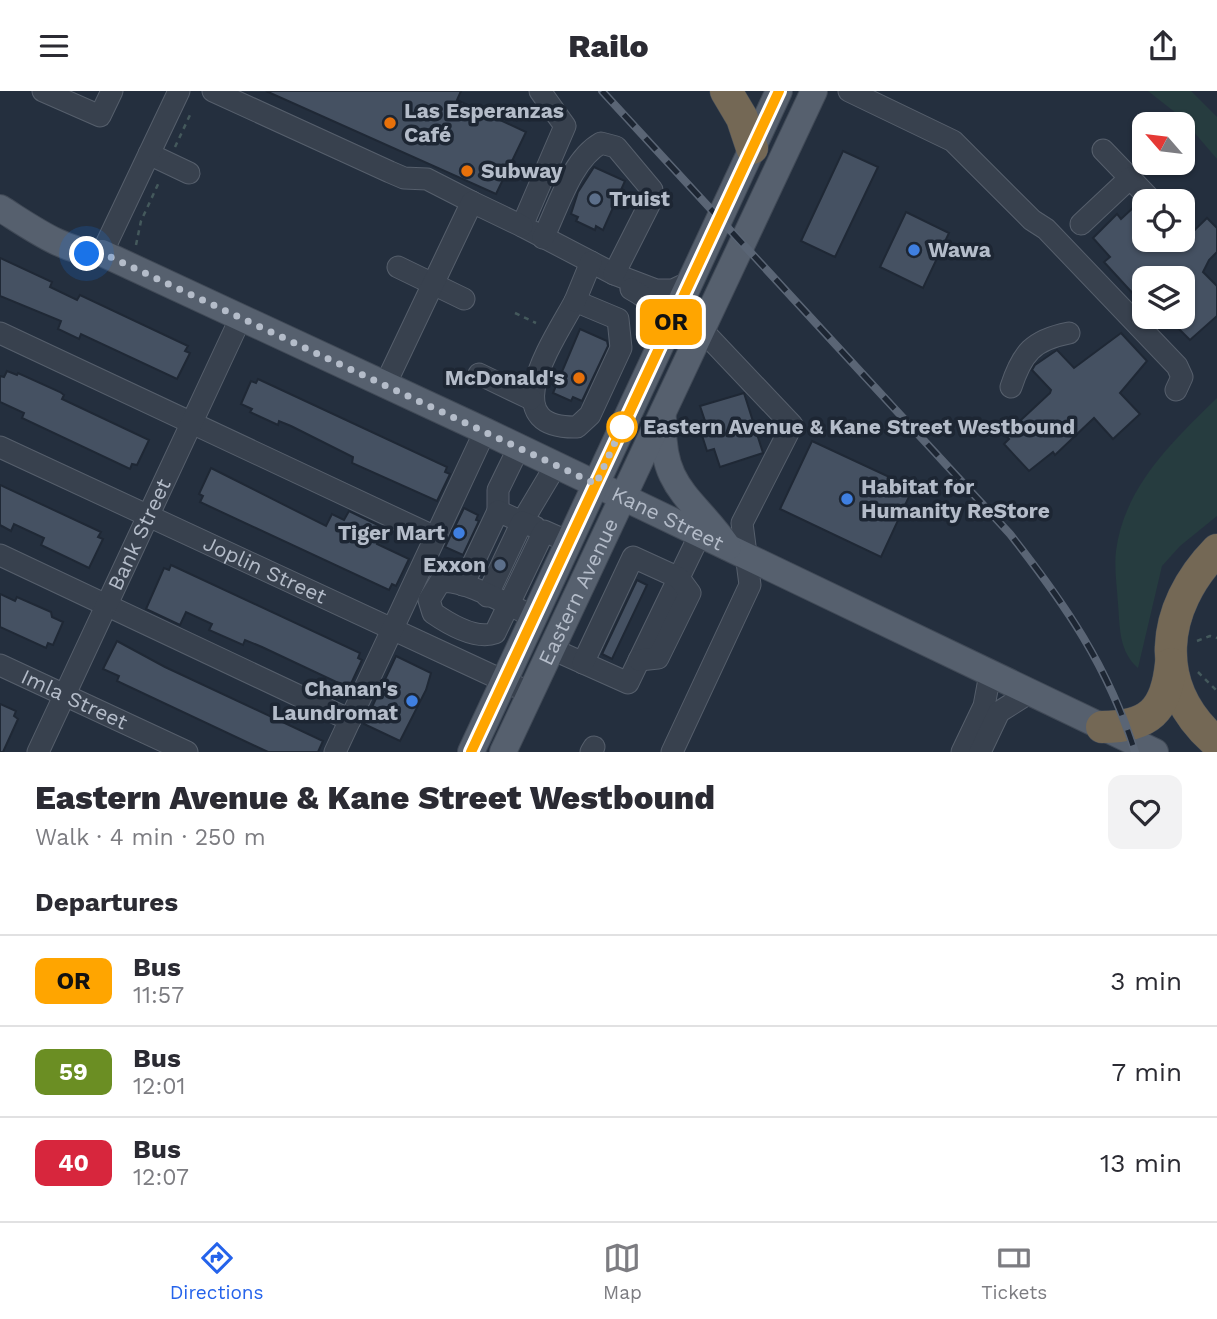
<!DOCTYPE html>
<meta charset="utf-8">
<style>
body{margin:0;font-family:"Work Sans",sans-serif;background:#f2f2f3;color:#2b2b33;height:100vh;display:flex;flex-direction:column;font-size:26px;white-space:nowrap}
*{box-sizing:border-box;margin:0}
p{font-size:23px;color:#7c7c81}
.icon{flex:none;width:38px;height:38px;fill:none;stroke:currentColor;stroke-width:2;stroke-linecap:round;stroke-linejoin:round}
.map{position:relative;height:661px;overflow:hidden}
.drawer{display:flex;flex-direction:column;background:#fff;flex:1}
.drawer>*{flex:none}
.badge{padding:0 14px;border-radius:10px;font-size:24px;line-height:46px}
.needle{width:46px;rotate:298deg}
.tools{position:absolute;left:1132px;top:21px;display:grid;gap:14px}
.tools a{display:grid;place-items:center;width:63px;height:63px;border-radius:14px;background:#fff;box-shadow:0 2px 5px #0004;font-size:35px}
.you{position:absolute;width:35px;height:35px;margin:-18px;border:5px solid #fff;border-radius:50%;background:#1a73e8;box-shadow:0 0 0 10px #1a73e833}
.map>.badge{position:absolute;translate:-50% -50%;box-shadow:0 0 0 4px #fff}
h2{padding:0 35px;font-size:26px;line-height:63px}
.round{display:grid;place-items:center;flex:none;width:74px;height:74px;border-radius:14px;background:#f2f2f3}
.head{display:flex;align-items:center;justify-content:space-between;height:119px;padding:0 35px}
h1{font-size:33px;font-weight:800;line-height:52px}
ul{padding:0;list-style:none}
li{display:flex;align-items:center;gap:21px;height:91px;padding:0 35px;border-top:2px solid #e1e1e2}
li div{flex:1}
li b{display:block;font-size:26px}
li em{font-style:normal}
li .badge{min-width:77px;font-weight:700;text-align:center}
header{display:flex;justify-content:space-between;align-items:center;height:91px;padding:0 35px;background:#fff;font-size:32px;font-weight:800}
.menu{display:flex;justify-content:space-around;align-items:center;height:98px;border-top:2px solid #e1e1e2;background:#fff;font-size:19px;color:#7c7c81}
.menu a{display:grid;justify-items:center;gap:4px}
.menu .on{color:#2563eb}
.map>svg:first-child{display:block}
.green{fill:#263c3f}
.building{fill:#455162;stroke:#1f2835;stroke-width:2}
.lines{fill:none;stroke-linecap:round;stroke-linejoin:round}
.minor-casing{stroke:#565f6c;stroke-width:23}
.major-casing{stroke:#414a57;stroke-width:28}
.highway-casing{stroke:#434c59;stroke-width:33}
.path{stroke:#44595c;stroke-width:2.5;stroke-dasharray:5 5;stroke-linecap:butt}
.minor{stroke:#38414e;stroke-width:21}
.major{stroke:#56606e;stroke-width:26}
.highway{stroke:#746855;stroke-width:32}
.rail-casing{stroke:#5a6575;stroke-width:8}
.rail{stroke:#1d2633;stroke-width:5;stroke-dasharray:16;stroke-linecap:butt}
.line-casing{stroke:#fff;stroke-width:16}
.line{stroke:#ffa500;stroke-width:10}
.walk{stroke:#b4bcc9;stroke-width:7;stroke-dasharray:0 12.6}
.food-dot{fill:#e8710a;stroke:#1d2633;stroke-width:2.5}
.service-dot{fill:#5c6f8a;stroke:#1d2633;stroke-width:2.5}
.shop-dot{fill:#3f7fe0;stroke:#1d2633;stroke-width:2.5}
.stop-dot{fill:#fff;stroke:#ffa500;stroke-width:3.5}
.labels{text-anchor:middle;stroke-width:7;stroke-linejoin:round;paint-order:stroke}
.poi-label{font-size:21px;font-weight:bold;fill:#b4bcc9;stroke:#1d2633;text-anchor:start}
.stop-label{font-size:21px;font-weight:bold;fill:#b4bcc9;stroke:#1d2633;text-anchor:start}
.street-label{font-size:21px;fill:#b4bcc9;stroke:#1d2633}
</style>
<header><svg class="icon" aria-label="menu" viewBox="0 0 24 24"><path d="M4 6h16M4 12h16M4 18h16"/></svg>Railo<svg class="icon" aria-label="share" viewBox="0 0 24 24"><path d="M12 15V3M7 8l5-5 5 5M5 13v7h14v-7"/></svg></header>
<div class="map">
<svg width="1217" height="661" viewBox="0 0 1217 661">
<rect width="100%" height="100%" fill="#242f3e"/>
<g class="green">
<polygon points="1148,0 1191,0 1217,26 1217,68 1181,26"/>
<path d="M 1217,307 L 1217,425 L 1180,455 L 1162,475 L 1138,577 C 1119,560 1120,538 1118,513 C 1117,496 1114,477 1116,460 C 1124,396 1173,350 1217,307 Z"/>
</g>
<g class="building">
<polygon points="266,0 461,0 457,9 526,41 496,103"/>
<polygon points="843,60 878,76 835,166 801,150"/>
<polygon points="594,76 625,90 603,139 596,135 595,139 576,130 578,126 571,123 578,101"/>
<polygon points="1135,115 1144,126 1144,149 1165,149 1174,159 1207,127 1217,137 1217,161 1209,169 1203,181 1217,195 1217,225 1190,249 1167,226 1183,226 1183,187 1144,187 1144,200 1137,207 1104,171 1110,166 1093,147 1117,123 1121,128"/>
<polygon points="906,121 949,142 923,197 880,176"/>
<polygon points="0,167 52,191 50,196 77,209 80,204 188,255 185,260 190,262 177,288 81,243 79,248 58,238 61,230 0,205"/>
<polygon points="580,238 607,250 608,255 582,310 573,306 571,310 553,302"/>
<polygon points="1121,242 1147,270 1120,302 1140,323 1113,348 1094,327 1055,364 1053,361 1029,380 1004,353 1009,348 1005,344 1050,302 1051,299 1032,279 1035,274 1057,259 1074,277"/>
<polygon points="7,280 17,284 18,282 60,301 64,304 62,308 149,349 137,374 132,373 130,378 22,327 24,322 0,311 0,285 4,286"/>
<polygon points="258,288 447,376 445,381 450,383 437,410 352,372 353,366 291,335 279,330 278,334 250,321 252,318 241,313 251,290 256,292"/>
<polygon points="744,302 763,362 720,376 714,358 707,360 699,335 706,333 700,315"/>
<polygon points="812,350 913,397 881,466 780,418"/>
<polygon points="211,377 326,435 332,423 344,429 349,420 384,437 377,453 409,468 396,495 392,493 389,499 200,411 203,405 199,403"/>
<polygon points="0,394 101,441 98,446 103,448 89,477 41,454 44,447 14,433 11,440 0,434"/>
<polygon points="464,417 478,424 476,429 479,430 463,464 445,456"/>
<polygon points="171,474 360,562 358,567 362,569 349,597 262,556 245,549 243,554 209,539 212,533 186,521 180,534 146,518 164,477 169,479"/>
<polygon points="637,489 647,494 612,568 602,563"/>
<polygon points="0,503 15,510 17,506 51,521 52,526 63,531 53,554 48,552 46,557 0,536"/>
<polygon points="117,550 165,576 323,650 318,661 268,661 117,590 119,585 103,578"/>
<polygon points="396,565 431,582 426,599 400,650 364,633"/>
<polygon points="0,613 16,620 14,625 18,628 3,661 0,661"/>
</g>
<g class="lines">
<g class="minor-casing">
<g id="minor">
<polyline points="43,0 100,25 112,0"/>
<polyline points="213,0 390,81 404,87 427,88 472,111"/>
<polyline points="540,0 565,35 522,135 614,183 656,199 673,199 690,191"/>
<polyline points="849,0 953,50 1032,129 1046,138 1177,275 1182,286 1176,299"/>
<polyline points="1103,59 1130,87"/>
<polyline points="149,63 189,82"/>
<polyline points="1081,133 1130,87 1152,110"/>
<path d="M 543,147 C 558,117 571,69 601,52 L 616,56 L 652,99 L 650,112 L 614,183"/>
<polyline points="102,162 179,0"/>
<polyline points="398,176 464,208"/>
<path d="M 631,198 C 651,209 659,218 667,239"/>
<path d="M 575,210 L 618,228 L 621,257 L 590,324 L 577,336 C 491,338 556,246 575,210 Z"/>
<polyline points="575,210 591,171"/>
<polyline points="0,242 435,446"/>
<polyline points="479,283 531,308"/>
<polyline points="385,294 472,111 522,135"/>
<path d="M 1011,296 C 1022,262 1033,249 1069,242"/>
<path id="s1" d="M 0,356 L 530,602"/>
<polyline points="498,420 498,399 519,356"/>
<polyline points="0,464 350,629"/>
<polyline points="463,494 498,420 522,431 556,374"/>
<polyline points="487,505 522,431 535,436"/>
<path d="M 534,526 C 512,516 462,486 440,491 L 429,509 L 433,522 C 449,533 476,549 495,542 L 544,440 L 569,451"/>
<polyline points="552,558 628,592 700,443"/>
<polyline points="583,572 633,466 679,487 690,502 658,567 639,569"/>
<path id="s2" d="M 0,574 L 187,661"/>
<path id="s3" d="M 38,661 L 241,226"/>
<polyline points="335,661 485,340"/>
<polyline points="591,661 594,656"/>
<polyline points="672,661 750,494 742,432 792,334 702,239"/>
<polyline points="962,661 984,615 990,583"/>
<polyline points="980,661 999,621 1029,602"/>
</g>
</g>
<g class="major-casing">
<g id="major">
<path id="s4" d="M 0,117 C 29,135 68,164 102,162 L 485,340 L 1155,661"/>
<path d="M 663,328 C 661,398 691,404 728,456"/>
<polyline points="471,661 779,0"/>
<path id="s5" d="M 503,661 L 814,0"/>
</g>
</g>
<g class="highway-casing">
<g id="highway">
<polyline points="726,0 742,27 752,57"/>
<path d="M 1217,459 C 1160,517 1151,596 1217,652"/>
<path d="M 1102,636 C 1149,636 1166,620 1171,573"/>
</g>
</g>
<g class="path">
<polyline points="175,56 190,24"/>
<polyline points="136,154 141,130 160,89"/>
<polyline points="515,222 536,232"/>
<polyline points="1197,550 1210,545 1217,547"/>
<polyline points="1198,581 1217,600"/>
</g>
<use href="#minor" class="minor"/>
<use href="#major" class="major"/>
<use href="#highway" class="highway"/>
<g class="rail-casing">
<path id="rail" d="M 602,0 L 1010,443 C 1065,513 1108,575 1135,661"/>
</g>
<use href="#rail" class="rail"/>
</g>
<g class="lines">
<g class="line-casing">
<polyline id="line" points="471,661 779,0"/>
</g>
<use href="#line" class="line"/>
<polyline class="walk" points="87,163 102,162 596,393 622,336"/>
</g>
<g class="food-dot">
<circle cx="390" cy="32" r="7"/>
<circle cx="467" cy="80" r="7"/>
<circle cx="579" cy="287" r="7"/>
</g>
<g class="service-dot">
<circle cx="595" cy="108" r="7"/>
<circle cx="500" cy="474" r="7"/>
</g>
<g class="shop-dot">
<circle cx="914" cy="159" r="7"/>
<circle cx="847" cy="408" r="7"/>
<circle cx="459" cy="442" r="7"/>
<circle cx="412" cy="610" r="7"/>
</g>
<circle class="stop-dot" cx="622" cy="336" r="14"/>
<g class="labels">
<g class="poi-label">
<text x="404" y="27">Las Esperanzas<tspan x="404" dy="24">Café</tspan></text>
<text x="481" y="87">Subway</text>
<text x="609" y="115">Truist</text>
<text x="928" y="166">Wawa</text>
<text x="565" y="294" text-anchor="end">McDonald's</text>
<text x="861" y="403">Habitat for<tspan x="861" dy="24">Humanity ReStore</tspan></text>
<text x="445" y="449" text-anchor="end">Tiger Mart</text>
<text x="486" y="481" text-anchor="end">Exxon</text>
<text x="398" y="605" text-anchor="end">Chanan's<tspan x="398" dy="24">Laundromat</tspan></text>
</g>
<g class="stop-label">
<text x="643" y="343">Eastern Avenue &amp; Kane Street Westbound</text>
</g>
<g class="street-label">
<text dy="7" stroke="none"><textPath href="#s4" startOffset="738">Kane Street</textPath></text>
<text dy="7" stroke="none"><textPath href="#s3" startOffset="240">Bank Street</textPath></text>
<text dy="7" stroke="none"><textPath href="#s1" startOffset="292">Joplin Street</textPath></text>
<text dy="7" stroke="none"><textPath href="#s5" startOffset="177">Eastern Avenue</textPath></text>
<text dy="7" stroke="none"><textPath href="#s2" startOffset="82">Imla Street</textPath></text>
</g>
</g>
</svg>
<div class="tools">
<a><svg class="needle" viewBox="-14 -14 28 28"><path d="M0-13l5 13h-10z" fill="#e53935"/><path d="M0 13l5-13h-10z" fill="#7c7c81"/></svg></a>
<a><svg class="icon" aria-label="locate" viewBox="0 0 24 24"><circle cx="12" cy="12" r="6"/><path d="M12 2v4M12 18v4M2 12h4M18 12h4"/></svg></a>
<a><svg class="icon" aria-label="layers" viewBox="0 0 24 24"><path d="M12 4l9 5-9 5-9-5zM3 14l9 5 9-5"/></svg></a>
</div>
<div class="you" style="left:87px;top:163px"></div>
<b class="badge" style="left:671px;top:231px;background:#ffa500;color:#111">OR</b>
</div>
<section class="drawer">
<div class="head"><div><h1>Eastern Avenue &amp; Kane Street Westbound</h1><p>Walk · 4 min · 250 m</p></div><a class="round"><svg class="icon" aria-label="heart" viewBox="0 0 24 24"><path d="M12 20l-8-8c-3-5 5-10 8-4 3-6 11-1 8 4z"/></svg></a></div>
<h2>Departures</h2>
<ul>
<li><span class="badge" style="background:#ffa500;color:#111">OR</span><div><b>Bus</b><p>11:57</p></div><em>3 min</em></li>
<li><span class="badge" style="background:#6b8e23;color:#fff">59</span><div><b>Bus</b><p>12:01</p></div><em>7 min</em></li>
<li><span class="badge" style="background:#d7263d;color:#fff">40</span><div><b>Bus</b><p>12:07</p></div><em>13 min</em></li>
</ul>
</section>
<nav class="menu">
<a class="on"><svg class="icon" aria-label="directions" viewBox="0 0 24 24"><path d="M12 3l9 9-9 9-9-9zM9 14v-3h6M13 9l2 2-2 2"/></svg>Directions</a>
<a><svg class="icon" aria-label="map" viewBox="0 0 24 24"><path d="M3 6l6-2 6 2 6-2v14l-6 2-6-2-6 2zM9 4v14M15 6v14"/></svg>Map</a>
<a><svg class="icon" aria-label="tickets" viewBox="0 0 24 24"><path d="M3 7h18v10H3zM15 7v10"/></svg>Tickets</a>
</nav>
